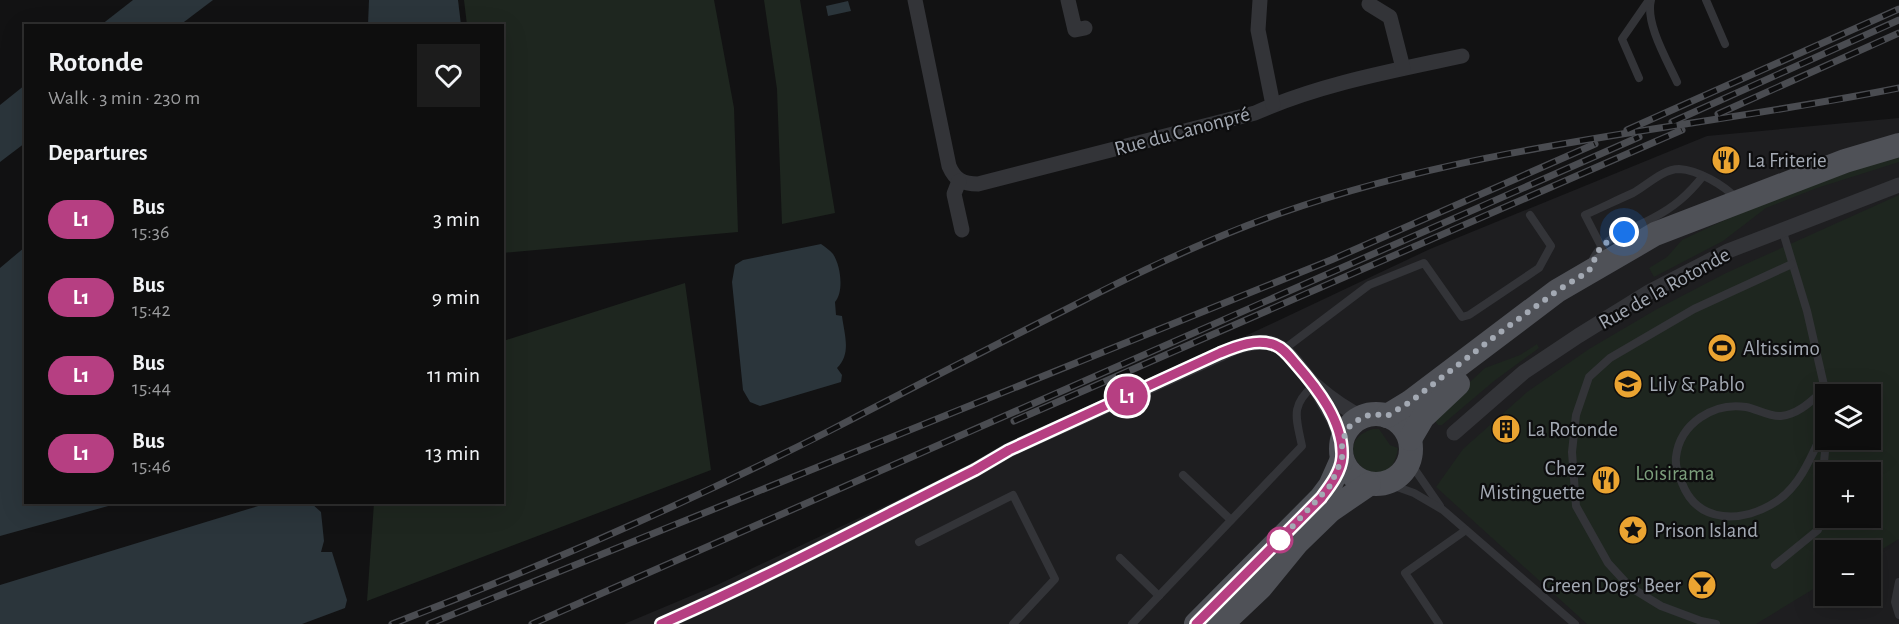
<!DOCTYPE html>
<meta charset="utf-8">
<style>
body{margin:0;font-family:"Alegreya Sans",sans-serif;background:#1c1c1c;color:#f1f3f6;height:100vh;display:flex;flex-direction:column;font-size:22px;white-space:nowrap}
*{box-sizing:border-box;margin:0}
p{font-size:20px;color:#9b9c9e}
.icon{flex:none;width:33px;height:33px;fill:none;stroke:currentColor;stroke-width:2;stroke-linecap:round;stroke-linejoin:round}
.map{position:relative;flex:1;overflow:hidden}
.side{position:absolute;left:24px;top:24px;width:480px;height:480px;display:flex;flex-direction:column;background:#0e0e0e;border-radius:0px;box-shadow:0 6px 24px #0002,0 0 0 2px #2e2e2e}
.side>*{flex:none}
.badge{padding:0 12px;border-radius:20px;font-size:21px;line-height:39px}
.controls{position:absolute;left:1815px;top:384px;display:grid;gap:12px}
.controls a{display:grid;place-items:center;width:66px;height:66px;border-radius:0px;background:#0e0e0e;box-shadow:0 6px 24px #0002,0 0 0 2px #2e2e2e;font-size:30px}
.you{position:absolute;width:30px;height:30px;margin:-15px;border:4px solid #fff;border-radius:50%;background:#1a73e8;box-shadow:0 0 0 9px #1a73e833}
.map>.badge{position:absolute;translate:-50% -50%;box-shadow:0 0 0 3px #fff}
h2{padding:0 24px;font-size:22px;line-height:54px}
.round{display:grid;place-items:center;flex:none;width:63px;height:63px;border-radius:0px;background:#1c1c1c}
.headline{display:flex;align-items:center;justify-content:space-between;height:102px;padding:0 24px}
h1{font-size:28px;font-weight:700;line-height:45px}
ul{padding:0;list-style:none}
li{display:flex;align-items:center;gap:18px;height:78px;padding:0 24px}
li div{flex:1}
li b{display:block;font-size:22px}
li em{font-style:normal}
li .badge{min-width:66px;font-weight:700;text-align:center}
.map>svg:first-child{display:block}
.built{fill:#1e1e20;fill-rule:evenodd}
.green{fill:#1e261f;fill-rule:evenodd}
.water{fill:#2b353b}
.lines{fill:none;stroke-linecap:round;stroke-linejoin:round}
.service{stroke:#333438;stroke-width:8}
.minor{stroke:#333438;stroke-width:15}
.primary{stroke:#4f5157;stroke-width:24}
.rail-casing{stroke:#4a4c51;stroke-width:7}
.rail{stroke:#0d0d0e;stroke-width:4.5;stroke-dasharray:14;stroke-linecap:butt}
.line-casing{stroke:#fff;stroke-width:14}
.line{stroke:#b63f82;stroke-width:9}
.walk{stroke:#a3a9b3;stroke-width:6;stroke-dasharray:0 10.8}
.stop-dot{fill:#fff;stroke:#b63f82;stroke-width:3}
.labels{text-anchor:middle;stroke-width:4.5;stroke-linejoin:round;paint-order:stroke}
.street-label{font-size:21px;fill:#a3a9b3;stroke:#0d0d0e}
.poi-label{font-size:21px;fill:#a3a9b3;stroke:#0d0d0e;text-anchor:start}
.park-label{font-size:21px;fill:#7b9e7b;stroke:#0d0d0e}
</style>
<div class="map">
<svg width="1899" height="624" viewBox="0 0 1899 624">
<rect width="100%" height="100%" fill="#121213"/>
<path class="built" d="M 1899,118 L 1899,624 L 624,624 L 717,585 L 1430,249 L 1707,136 ZM 1826,394 L 1870,394 L 1870,440 L 1826,440 ZM 1826,472 L 1870,472 L 1870,518 L 1826,518 ZM 1826,550 L 1870,550 L 1870,596 L 1826,596 Z"/>
<g class="green">
<polygon points="464,0 714,0 734,108 738,232 503,253 502,26 467,25"/>
<polygon points="764,0 800,0 835,213 782,224 777,89"/>
<polygon points="1899,155 1899,162 1817,188 1766,208 1723,241 1654,277 1649,268 1667,257 1682,240 1714,225 1782,195"/>
<path d="M 1899,195 L 1899,539 L 1871,556 L 1870,550 L 1826,550 L 1825,582 L 1756,624 L 1587,624 L 1436,487 L 1463,449 L 1527,392 L 1589,349 L 1657,309 L 1726,273 ZM 1826,394 L 1870,394 L 1870,440 L 1826,440 ZM 1826,472 L 1870,472 L 1870,518 L 1826,518 Z"/>
<polygon points="685,283 711,470 367,601 374,503 502,502 503,341"/>
<polygon points="1537,344 1539,348 1494,381 1442,425 1438,425 1432,417 1485,368 1520,355"/>
<path d="M 1373,429 L 1379,429 L 1390,445 L 1398,448 C 1389,508 1320,445 1373,429 Z"/>
</g>
<g class="water">
<polygon points="133,0 213,0 180,25 101,25"/>
<polygon points="369,0 458,0 461,25 368,25"/>
<polygon points="848,1 851,11 828,16 826,6"/>
<polygon points="25,85 25,143 0,162 0,105"/>
<path d="M 821,244 C 825,247 830,250 833,254 C 841,266 844,292 835,302 L 836,315 L 842,316 C 844,333 852,354 837,368 L 842,375 L 841,382 L 760,406 L 750,402 L 743,390 L 732,282 L 735,265 L 743,260 Z"/>
<polygon points="25,247 26,502 119,503 0,536 0,268"/>
<polygon points="268,503 311,503 321,512 324,541 321,552 332,552 347,600 345,608 302,624 0,624 0,585"/>
</g>
<g class="lines">
<g class="service">
<path d="M 1651,0 C 1645,23 1667,60 1677,82"/>
<polyline points="1706,0 1725,44"/>
<polyline points="1639,78 1622,39 1649,0"/>
<polyline points="1782,229 1807,311 1826,394"/>
<path d="M 1601,246 L 1585,215 C 1601,208 1617,200 1633,193 C 1646,186 1663,169 1679,169 C 1698,170 1724,185 1737,199"/>
<path d="M 1591,264 C 1601,236 1630,231 1653,218 C 1674,207 1688,195 1703,176"/>
<polyline points="1283,350 1369,285 1424,263 1462,317 1469,315 1539,268 1551,246 1530,215"/>
<path d="M 1826,425 C 1813,452 1802,484 1777,501 C 1744,523 1698,525 1682,483 C 1678,475 1675,466 1676,457 C 1680,423 1714,402 1746,407 C 1757,409 1769,417 1781,416 C 1800,414 1813,399 1826,388"/>
<polyline points="1409,461 1440,506"/>
<polyline points="1183,475 1231,520"/>
<polyline points="1386,483 1414,493 1443,510 1575,624"/>
<polyline points="919,542 1013,495 1055,579 1013,624"/>
<polyline points="1120,558 1159,596"/>
<polyline points="1775,565 1818,530 1826,440"/>
<polyline points="1899,582 1895,602 1899,615"/>
<path d="M 1132,624 L 1302,446 C 1296,417 1290,406 1314,385"/>
<polyline points="1439,624 1405,573 1466,530"/>
<polyline points="1716,624 1701,621 1661,606 1630,587 1608,563 1576,506 1572,452 1576,415 1589,377 1610,358 1694,309 1792,264"/>
</g>
<g class="minor">
<path d="M 915,0 L 949,166 C 955,180 963,184 978,184 L 1255,113 C 1320,84 1392,71 1462,56"/>
<polyline points="1068,0 1075,30 1085,28"/>
<polyline points="1260,0 1258,30 1273,105"/>
<polyline points="1369,4 1390,17 1403,68"/>
<polyline points="959,181 954,194 962,230"/>
<polyline points="1317,390 1334,420 1342,441"/>
<polyline points="1454,433 1524,372 1578,336 1649,292 1728,251 1899,185"/>
<path d="M 661,624 C 768,577 871,522 975,470 L 1009,450 L 1236,347 C 1248,344 1261,340 1273,344 C 1291,350 1302,374 1316,386 C 1330,398 1345,409 1362,417"/>
</g>
<g class="primary">
<circle cx="1376" cy="449" r="35"/>
<polyline points="1387,416 1410,402 1557,291 1655,234 1845,161 1899,145"/>
<polyline points="1410,439 1423,417 1458,384"/>
<polyline points="1196,624 1321,498 1330,486 1342,459"/>
<polyline points="1222,624 1261,587 1297,543 1331,510 1369,484"/>
</g>
<g class="rail-casing">
<g id="rail">
<polyline points="1718,114 1899,33"/>
<polyline points="1672,122 1899,20"/>
<polyline points="1627,130 1899,9"/>
<polyline points="1014,421 1682,130"/>
<path d="M 392,624 C 541,567 687,503 829,431 C 908,390 987,349 1067,309 C 1136,273 1207,239 1281,213 C 1480,143 1693,129 1899,88"/>
<polyline points="429,624 1331,260 1595,144"/>
<polyline points="532,624 1639,137"/>
</g>
</g>
<use href="#rail" class="rail"/>
</g>
<g class="lines">
<g class="line-casing">
<path id="line" d="M 661,624 C 768,577 871,522 975,470 L 1009,450 L 1220,353 C 1237,346 1257,338 1275,345 C 1283,348 1289,356 1295,363 C 1317,388 1344,422 1342,457 C 1341,472 1330,486 1321,498 L 1196,624"/>
</g>
<use href="#line" class="line"/>
<polyline class="walk" points="1280,540 1279,541 1330,486 1342,459 1342,441 1349,427 1362,417 1374,414 1387,416 1410,402 1502,331 1557,291 1589,271 1601,246 1624,232"/>
</g>
<defs>
<g id="restaurant-disc" transform="scale(1.5)"><circle r="9.5" fill="#eba431" stroke="#0d0d0e"/><path d="M-5-6h1v4h1v-4h1v4h1v-4h1v5L-1.5 .5V6h-2V.5L-5-1ZM5-6V6H3V1.5H1.5Q1.5-4 5-6Z" fill="#111"/></g>
<g id="stadium-disc" transform="scale(1.5)"><circle r="9.5" fill="#eba431" stroke="#0d0d0e"/><path d="M0-5a6.5 5 0 1 0 0 10a6.5 5 0 1 0 0-10ZM-3.5-1.8h7v3.6h-7Z" fill="#111"/></g>
<g id="school-disc" transform="scale(1.5)"><circle r="9.5" fill="#eba431" stroke="#0d0d0e"/><path d="M0-5L7-2L0 1L-7-2ZM-4 1L0 2.5L4 1V4Q0 6-4 4Z" fill="#111"/></g>
<g id="building-disc" transform="scale(1.5)"><circle r="9.5" fill="#eba431" stroke="#0d0d0e"/><path d="M-4-6H4V6H1V3H-1V6H-4ZM-2.5-4.3h1.7v1.8h-1.7ZM.8-4.3h1.7v1.8H.8ZM-2.5-1h1.7V.8h-1.7ZM.8-1h1.7V.8H.8Z" fill="#111"/></g>
<g id="sight-disc" transform="scale(1.5)"><circle r="9.5" fill="#eba431" stroke="#0d0d0e"/><path d="M0-6L1.8-2.2L6-1.7L2.9 1.2L3.7 5.4L0 3.3L-3.7 5.4L-2.9 1.2L-6-1.7L-1.8-2.2Z" fill="#111"/></g>
<g id="bar-disc" transform="scale(1.5)"><circle r="9.5" fill="#eba431" stroke="#0d0d0e"/><path d="M-6-5H6L.8 .8V4.5H3.5V6h-7V4.5H-.8V.8Z" fill="#111"/></g>
</defs>
<g fill-rule="evenodd">
<use href="#restaurant-disc" x="1726" y="160"/>
<use href="#stadium-disc" x="1722" y="348"/>
<use href="#school-disc" x="1628" y="384"/>
<use href="#building-disc" x="1506" y="429"/>
<use href="#restaurant-disc" x="1606" y="480"/>
<use href="#sight-disc" x="1633" y="530"/>
<use href="#bar-disc" x="1702" y="585"/>
</g>
<circle class="stop-dot" cx="1280" cy="540" r="12"/>
<g class="labels">
<g class="street-label">
<text transform="translate(1182 131) rotate(-15)" y="7">Rue du Canonpré</text>
<text transform="translate(1664 288) rotate(-29)" y="7">Rue de la Rotonde</text>
</g>
<g class="poi-label">
<text x="1747" y="167">La Friterie</text>
<text x="1743" y="355">Altissimo</text>
<text x="1649" y="391">Lily &amp; Pablo</text>
<text x="1527" y="436">La Rotonde</text>
<text x="1585" y="475" text-anchor="end">Chez<tspan x="1585" dy="24">Mistinguette</tspan></text>
<text x="1654" y="537">Prison Island</text>
<text x="1681" y="592" text-anchor="end">Green Dogs' Beer</text>
</g>
<g class="park-label">
<text x="1675" y="480">Loisirama</text>
</g>
</g>
</svg>
<div class="controls">
<a><svg class="icon" aria-label="layers" viewBox="0 0 24 24"><path d="M12 4l9 5-9 5-9-5zM3 14l9 5 9-5"/></svg></a>
<a>+</a>
<a>−</a>
</div>
<div class="you" style="left:1624px;top:232px"></div>
<b class="badge" style="left:1127px;top:396px;background:#b63f82;color:#fff">L1</b>
<section class="side">
<div class="headline"><div><h1>Rotonde</h1><p>Walk · 3 min · 230 m</p></div><a class="round"><svg class="icon" aria-label="heart" viewBox="0 0 24 24"><path d="M12 20l-8-8c-3-5 5-10 8-4 3-6 11-1 8 4z"/></svg></a></div>
<h2>Departures</h2>
<ul>
<li><span class="badge" style="background:#b63f82;color:#fff">L1</span><div><b>Bus</b><p>15:36</p></div><em>3 min</em></li>
<li><span class="badge" style="background:#b63f82;color:#fff">L1</span><div><b>Bus</b><p>15:42</p></div><em>9 min</em></li>
<li><span class="badge" style="background:#b63f82;color:#fff">L1</span><div><b>Bus</b><p>15:44</p></div><em>11 min</em></li>
<li><span class="badge" style="background:#b63f82;color:#fff">L1</span><div><b>Bus</b><p>15:46</p></div><em>13 min</em></li>
</ul>
</section>
</div>
